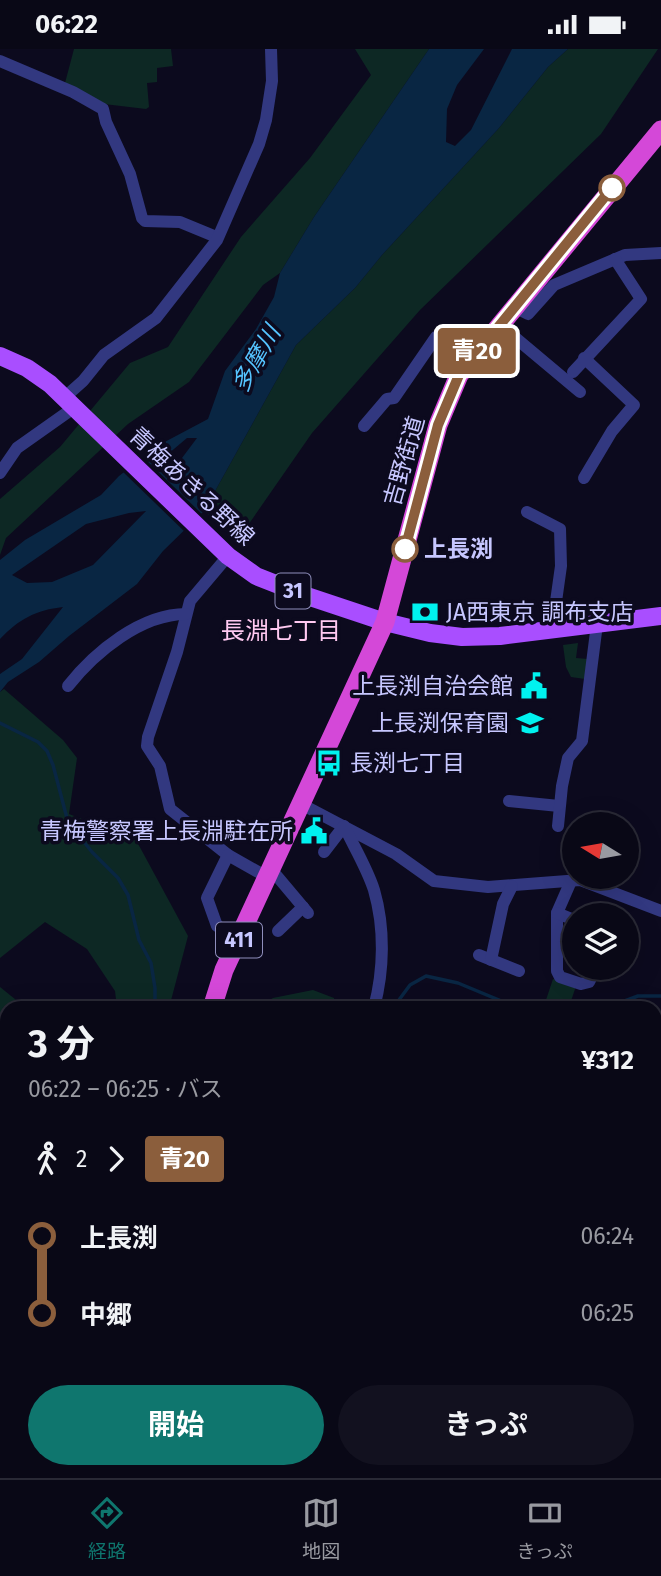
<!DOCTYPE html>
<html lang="ja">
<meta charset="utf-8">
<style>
body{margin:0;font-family:"Fira Sans","Noto Sans JP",sans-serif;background:#12111f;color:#f1f3f6;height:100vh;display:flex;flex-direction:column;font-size:26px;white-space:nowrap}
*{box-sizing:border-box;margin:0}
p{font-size:23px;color:#999aa1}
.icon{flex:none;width:38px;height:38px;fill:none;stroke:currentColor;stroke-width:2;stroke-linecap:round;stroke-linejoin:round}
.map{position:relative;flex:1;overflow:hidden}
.drawer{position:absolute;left:0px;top:952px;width:662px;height:478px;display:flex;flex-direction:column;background:#090816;border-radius:21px 21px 0 0;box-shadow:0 7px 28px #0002,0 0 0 2px #292935}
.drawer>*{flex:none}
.badge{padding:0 14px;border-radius:5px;font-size:24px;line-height:46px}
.needle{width:46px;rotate:281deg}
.buttons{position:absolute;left:562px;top:763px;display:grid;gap:14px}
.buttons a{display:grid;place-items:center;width:77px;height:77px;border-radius:50%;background:#090816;box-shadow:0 7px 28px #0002,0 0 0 2px #292935;font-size:35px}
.map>.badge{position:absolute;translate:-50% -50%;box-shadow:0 0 0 4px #fff}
.legs{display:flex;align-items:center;gap:10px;height:77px;padding:0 28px;font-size:23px}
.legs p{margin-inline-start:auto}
.head{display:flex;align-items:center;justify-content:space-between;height:119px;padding:0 28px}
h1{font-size:38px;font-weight:700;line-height:52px}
.button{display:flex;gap:14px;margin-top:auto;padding:14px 28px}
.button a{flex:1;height:80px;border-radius:42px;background:#0f766e;color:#fff;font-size:28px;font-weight:700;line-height:80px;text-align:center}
.button a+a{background:#12111f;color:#f1f3f6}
ul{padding:0 28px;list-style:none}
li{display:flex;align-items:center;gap:24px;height:77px;font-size:26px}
li i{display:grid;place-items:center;width:10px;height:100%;margin:0 9px;background:currentColor}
li i::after{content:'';width:18px;height:18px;margin:-9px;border:5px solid;border-radius:50%;background:#090816}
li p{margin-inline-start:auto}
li:first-child i{background:linear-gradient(#0000 50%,currentColor 0)}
li:last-child i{background:linear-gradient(currentColor 50%,#0000 0)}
.status{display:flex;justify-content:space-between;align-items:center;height:49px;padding:0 35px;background:#090816;direction:ltr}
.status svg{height:19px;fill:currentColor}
.menu{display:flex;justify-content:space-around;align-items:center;height:98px;border-top:2px solid #292935;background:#090816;font-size:19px;color:#999aa1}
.menu a{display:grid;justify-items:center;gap:4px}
.menu .selected{color:#0f766e}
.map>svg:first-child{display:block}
.green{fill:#0d2824}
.water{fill:#092643;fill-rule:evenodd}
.pier{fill:#0c0a1e}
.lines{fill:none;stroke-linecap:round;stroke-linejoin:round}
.stream{stroke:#092643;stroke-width:3.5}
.minor{stroke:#323880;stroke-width:12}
.primary{stroke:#a94eff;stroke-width:18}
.trunk{stroke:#d448d8;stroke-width:19}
.line-1-casing{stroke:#fff;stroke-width:16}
.line-1{stroke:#8b5e3c;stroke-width:10}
.stop-1-dot{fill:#fff;stroke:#8b5e3c;stroke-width:3.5}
.labels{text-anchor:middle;stroke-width:7;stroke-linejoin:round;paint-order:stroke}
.shield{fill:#0c0a1e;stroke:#8f8ebc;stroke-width:2}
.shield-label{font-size:21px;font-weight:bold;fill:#c7c7ff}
.street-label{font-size:23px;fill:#c7c7ff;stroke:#0c0a1e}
.stop-label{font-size:23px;font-weight:bold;fill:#c7c7ff;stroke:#0c0a1e;text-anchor:start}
.poi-label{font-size:23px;fill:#c7c7ff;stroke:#0c0a1e;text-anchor:end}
.water-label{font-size:24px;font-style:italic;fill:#55c4ff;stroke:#0c0a1e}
.neighbourhood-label{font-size:24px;fill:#ffc9f1;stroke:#0c0a1e}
</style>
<div class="status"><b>06:22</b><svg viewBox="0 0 49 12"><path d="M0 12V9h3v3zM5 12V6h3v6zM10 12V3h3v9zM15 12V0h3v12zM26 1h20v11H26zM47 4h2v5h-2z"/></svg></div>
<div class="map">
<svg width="661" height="1429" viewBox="0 0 661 1429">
<rect width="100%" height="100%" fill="#0c0a1e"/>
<g class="green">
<polygon points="74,0 171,0 173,17 157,19 157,33 147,34 149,58 146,60 104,55 65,34"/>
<polygon points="355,0 429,0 314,168 280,224 263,236 189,333 128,375 6,489 0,506 0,450 60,398 130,314 168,298 241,188 310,109 371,26"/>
<polygon points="568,0 658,0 601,85 420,261 312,384 237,492 204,462 296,296 355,239 382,206 499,79 548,18"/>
<polygon points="578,594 576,609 588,610 585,630 571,628 566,618 563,596"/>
<polygon points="4,640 63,691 77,709 69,765 136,791 188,887 169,959 117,959 115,942 87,900 45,873 0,909 0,643"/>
<polygon points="553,930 576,937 569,958 546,951"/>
<polygon points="0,938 26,959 7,959 7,1065 0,1059"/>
<polygon points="313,941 334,949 335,959 257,959 273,949"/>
<polygon points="655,1383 661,1390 661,1429 602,1429 586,1423 654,1423"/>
<polygon points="63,1423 152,1423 150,1429 58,1429"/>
</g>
<g class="water">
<path d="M 429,0 L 484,0 L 457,36 L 447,60 L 446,93 L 455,97 L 471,81 L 512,0 L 568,0 L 548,18 L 499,79 L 382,206 L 355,239 L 296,296 L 204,462 L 163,502 L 137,535 L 69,587 L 39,613 L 8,633 L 0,643 L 0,625 L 22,610 L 63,558 C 36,561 19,570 0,590 L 0,511 L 25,491 L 101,446 L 119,427 L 159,396 L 208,370 L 225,322 L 256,280 L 274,248 L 280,224 L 314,168 ZM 187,389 L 197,389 L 170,425 L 149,421 ZM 146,462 L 93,516 L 52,533 L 27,534 L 12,526 L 86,475 L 129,464 Z"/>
<polygon points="0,1059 7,1065 7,1137 0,1132"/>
<polygon points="7,1210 7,1270 3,1281 7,1291 7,1423 63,1423 58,1429 0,1429 0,1225"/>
</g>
<polygon class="pier" points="141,406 204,467 186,484 121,421"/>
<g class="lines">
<g class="stream">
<polyline points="0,674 38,693 47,702 53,716 68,773 92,803 118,829 128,846 139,891 151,914 155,939 155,959"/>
<polyline points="393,959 410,936 426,927 458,934 518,959"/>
<polyline points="606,959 638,947 661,947"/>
<polyline points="640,1423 643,1429"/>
</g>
<g class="minor">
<polyline points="0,12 73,43 103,60 106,73 130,125 142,169 145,172 180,173 214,187 218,187"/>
<polyline points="514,258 528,265 554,236 625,206 661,204"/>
<polyline points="499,275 580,343"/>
<polyline points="573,323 641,250 615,210"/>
<polyline points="65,348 83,332 104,306 156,269 217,191 259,95 266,71 272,32 271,0"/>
<polyline points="364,377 387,350 394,349 436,288 454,300 447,314 459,326"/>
<polyline points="0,424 17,399 75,358"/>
<polyline points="584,429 612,382 634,356 584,309"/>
<polyline points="527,463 560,480 561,517 552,581"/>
<polyline points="228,507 190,552 177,603 148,688 147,697 160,717 170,760 228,806 267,828"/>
<path d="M 68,637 C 95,603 141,565 186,565"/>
<polyline points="509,752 559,757"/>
<polyline points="301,755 396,805 434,832 488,838 580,831 661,862"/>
<polyline points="558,777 562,737 568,709 582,692 597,575"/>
<path d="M 324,803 L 344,777 C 354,798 367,819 374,841 C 385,879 384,921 374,959"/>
<polyline points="228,806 207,849 217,877 241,887"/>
<polyline points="271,820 308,864"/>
<polyline points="571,832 557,864 557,922 560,928 581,935 589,933 596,919"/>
<polyline points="557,864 574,871"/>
<polyline points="278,882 303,858"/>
<polyline points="479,906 519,922"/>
<polyline points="491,911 503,855 512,837"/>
<polyline points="654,1157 661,1157"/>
<polyline points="654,1239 661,1192"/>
<polyline points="654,1255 661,1256"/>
<polyline points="654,1268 661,1355"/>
<polyline points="402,1423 403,1429"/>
</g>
<polyline class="primary" points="0,307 27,319 50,335 228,507 256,527 304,546 385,573 430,584 462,588 500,587 661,567"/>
<g class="trunk">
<polyline points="212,959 224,921 385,573 438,376 459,326 661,81"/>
<polyline points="219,1429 220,1423"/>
</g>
</g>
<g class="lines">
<g class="line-1-casing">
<polyline id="line-1" points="405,500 438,376 459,326 612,139"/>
</g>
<use href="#line-1" class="line-1"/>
</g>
<defs>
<g id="bank-bare" transform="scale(2.1)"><path d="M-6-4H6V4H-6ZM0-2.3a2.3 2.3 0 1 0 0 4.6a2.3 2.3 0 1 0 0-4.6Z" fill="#00f2ef" stroke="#0c0a1e" stroke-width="2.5" paint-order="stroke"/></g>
<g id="civic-bare" transform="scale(2.1)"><path d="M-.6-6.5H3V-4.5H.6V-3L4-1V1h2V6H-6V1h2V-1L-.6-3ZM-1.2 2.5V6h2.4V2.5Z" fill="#00f2ef" stroke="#0c0a1e" stroke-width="2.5" paint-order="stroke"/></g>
<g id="school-bare" transform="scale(2.1)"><path d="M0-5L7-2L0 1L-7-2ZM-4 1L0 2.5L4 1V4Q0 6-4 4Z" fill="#00f2ef" stroke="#0c0a1e" stroke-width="2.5" paint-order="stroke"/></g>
<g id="bus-bare" transform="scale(2.1)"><path d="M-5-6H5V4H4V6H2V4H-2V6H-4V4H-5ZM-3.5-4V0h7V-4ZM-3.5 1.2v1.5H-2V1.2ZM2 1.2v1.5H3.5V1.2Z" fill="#00f2ef" stroke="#0c0a1e" stroke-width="2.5" paint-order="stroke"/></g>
</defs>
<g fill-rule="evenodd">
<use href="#bank-bare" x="425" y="563"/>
<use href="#civic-bare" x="534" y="637"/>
<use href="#school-bare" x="530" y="674"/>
<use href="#bus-bare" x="329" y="714"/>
<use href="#civic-bare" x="314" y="782"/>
</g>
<g class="stop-1-dot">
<circle cx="612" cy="139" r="12"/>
<circle cx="405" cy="500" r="12"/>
</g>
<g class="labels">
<g class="shield">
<rect x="275.5" y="524.5" width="35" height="35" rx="5"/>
<rect x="216" y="873.5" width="46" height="35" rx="5"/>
</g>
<g class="shield-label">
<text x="293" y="549">31</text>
<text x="239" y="898">411</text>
</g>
<g class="street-label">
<text transform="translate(404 412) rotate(-74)" y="8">吉野街道</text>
<text transform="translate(192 437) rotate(43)" y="8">青梅あきる野線</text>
</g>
<g class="stop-label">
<text x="424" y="508">上長渕</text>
</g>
<g class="poi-label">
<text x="446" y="571" text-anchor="start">JA西東京 調布支店</text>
<text x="513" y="645">上長渕自治会館</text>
<text x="509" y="682">上長渕保育園</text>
<text x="350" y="722" text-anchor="start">長渕七丁目</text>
<text x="293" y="790">青梅警察署上長淵駐在所</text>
</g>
<g class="water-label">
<text transform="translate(256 310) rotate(-60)" y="8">多摩川</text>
</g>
<g class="neighbourhood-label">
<text x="281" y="590">長淵七丁目</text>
</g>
</g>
</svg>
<div class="buttons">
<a><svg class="needle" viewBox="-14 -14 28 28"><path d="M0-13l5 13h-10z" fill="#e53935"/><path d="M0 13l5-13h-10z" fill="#999aa1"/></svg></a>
<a><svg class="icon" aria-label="layers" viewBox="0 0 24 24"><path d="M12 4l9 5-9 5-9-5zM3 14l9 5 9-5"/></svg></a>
</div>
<b class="badge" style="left:477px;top:302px;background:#8b5e3c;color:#fff">青20</b>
<section class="drawer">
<div class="head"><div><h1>3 分</h1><p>06:22 – 06:25 · バス</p></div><b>¥312</b></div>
<div class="legs"><svg class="icon" aria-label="walk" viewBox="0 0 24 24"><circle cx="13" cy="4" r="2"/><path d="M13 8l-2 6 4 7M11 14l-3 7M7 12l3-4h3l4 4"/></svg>2<svg class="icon" aria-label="forward" viewBox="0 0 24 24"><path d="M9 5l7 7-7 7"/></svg><b class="badge" style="background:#8b5e3c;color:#fff">青20</b></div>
<ul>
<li><i style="color:#8b5e3c"></i><b>上長渕</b><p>06:24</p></li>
<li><i style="color:#8b5e3c"></i><b>中郷</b><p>06:25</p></li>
</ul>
<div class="button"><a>開始</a><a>きっぷ</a></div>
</section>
</div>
<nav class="menu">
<a class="selected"><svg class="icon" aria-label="directions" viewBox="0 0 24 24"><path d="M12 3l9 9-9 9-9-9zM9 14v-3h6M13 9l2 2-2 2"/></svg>経路</a>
<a><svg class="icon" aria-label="map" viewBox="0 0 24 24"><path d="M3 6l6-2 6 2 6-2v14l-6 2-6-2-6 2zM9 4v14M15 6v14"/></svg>地図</a>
<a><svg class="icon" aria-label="tickets" viewBox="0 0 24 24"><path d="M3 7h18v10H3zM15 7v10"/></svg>きっぷ</a>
</nav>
